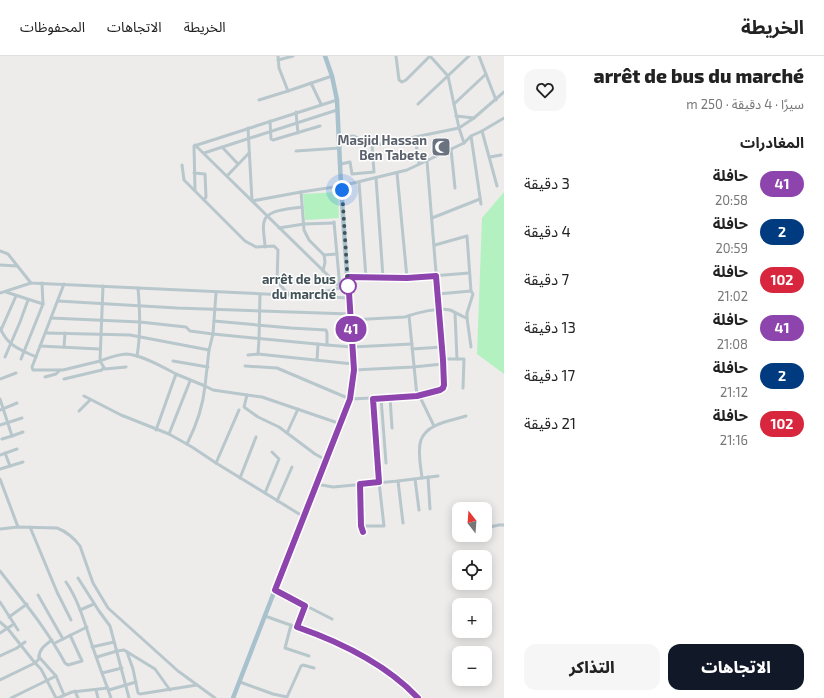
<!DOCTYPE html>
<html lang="ar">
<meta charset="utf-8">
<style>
body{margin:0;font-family:"Exo 2","Noto Sans Arabic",sans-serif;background:#f6f6f6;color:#222;direction:rtl;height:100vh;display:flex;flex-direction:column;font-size:15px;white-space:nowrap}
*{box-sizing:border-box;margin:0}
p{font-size:13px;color:#767676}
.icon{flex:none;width:22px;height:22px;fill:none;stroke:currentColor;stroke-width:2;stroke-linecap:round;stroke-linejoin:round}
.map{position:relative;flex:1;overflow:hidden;direction:ltr}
.side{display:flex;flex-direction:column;background:#fff;width:320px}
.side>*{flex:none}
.badge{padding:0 8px;border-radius:13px;font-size:14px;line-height:26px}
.needle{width:26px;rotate:343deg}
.tools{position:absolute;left:452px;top:446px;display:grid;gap:8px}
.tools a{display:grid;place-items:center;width:40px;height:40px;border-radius:8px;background:#fff;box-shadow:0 2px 10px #0003;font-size:20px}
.you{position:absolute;width:20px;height:20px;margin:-10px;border:3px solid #fff;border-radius:50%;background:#1a73e8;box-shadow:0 0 0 6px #1a73e833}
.map>.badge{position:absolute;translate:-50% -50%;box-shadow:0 0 0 2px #fff}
h2{padding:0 20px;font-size:15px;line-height:36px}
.round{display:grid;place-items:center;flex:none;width:42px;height:42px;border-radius:12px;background:#f6f6f6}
.head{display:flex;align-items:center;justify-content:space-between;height:68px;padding:0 20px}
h1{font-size:19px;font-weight:800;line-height:30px}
.button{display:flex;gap:8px;margin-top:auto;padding:8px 20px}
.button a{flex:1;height:46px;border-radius:12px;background:#111827;color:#fff;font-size:16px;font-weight:800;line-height:46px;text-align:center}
.button a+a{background:#f6f6f6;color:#222}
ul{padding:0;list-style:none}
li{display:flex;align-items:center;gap:12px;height:48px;padding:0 20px}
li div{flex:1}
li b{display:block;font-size:15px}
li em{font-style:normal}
li .badge{min-width:44px;font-weight:700;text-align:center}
header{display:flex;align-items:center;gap:24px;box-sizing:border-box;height:56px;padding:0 20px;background:#fff;border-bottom:1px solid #e0e0e0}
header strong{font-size:19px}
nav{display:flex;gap:22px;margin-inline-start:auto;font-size:14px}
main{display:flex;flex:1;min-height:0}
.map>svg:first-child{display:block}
.green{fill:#b4f1c0}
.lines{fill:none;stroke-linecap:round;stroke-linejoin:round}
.minor{stroke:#b8c7cc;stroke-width:3}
.primary{stroke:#a8c2cd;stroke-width:4.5}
.line-casing{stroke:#fff;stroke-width:9}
.line{stroke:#8e44ad;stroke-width:6}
.walk{stroke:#43535a;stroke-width:4;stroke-dasharray:0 7.2}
.stop-dot{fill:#fff;stroke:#8e44ad;stroke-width:2}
.labels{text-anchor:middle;stroke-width:3;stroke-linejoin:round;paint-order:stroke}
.worship-label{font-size:13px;font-weight:bold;fill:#5b616d;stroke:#fff;text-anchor:end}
.stop-label{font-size:13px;font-weight:bold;fill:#43535a;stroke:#fff;text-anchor:end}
</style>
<header>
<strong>الخريطة</strong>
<nav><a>الخريطة</a><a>الاتجاهات</a><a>المحفوظات</a></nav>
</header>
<main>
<section class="side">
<div class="head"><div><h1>arrêt de bus du marché</h1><p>سيرًا · 4 دقيقة · 250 m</p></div><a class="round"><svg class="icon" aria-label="heart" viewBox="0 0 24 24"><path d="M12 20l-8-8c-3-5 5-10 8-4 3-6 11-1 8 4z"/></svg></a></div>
<h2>المغادرات</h2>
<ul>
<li><span class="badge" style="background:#8e44ad;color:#fff">41</span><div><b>حافلة</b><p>20:58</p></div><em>3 دقيقة</em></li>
<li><span class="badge" style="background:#003b80;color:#fff">2</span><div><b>حافلة</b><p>20:59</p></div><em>4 دقيقة</em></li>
<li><span class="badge" style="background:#d7263d;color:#fff">102</span><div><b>حافلة</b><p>21:02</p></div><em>7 دقيقة</em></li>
<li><span class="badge" style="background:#8e44ad;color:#fff">41</span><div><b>حافلة</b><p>21:08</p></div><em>13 دقيقة</em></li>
<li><span class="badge" style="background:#003b80;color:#fff">2</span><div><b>حافلة</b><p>21:12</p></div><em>17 دقيقة</em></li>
<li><span class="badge" style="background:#d7263d;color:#fff">102</span><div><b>حافلة</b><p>21:16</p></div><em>21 دقيقة</em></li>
</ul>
<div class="button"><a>الاتجاهات</a><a>التذاكر</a></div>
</section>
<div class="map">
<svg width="504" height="642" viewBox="0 0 504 642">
<rect width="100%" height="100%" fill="#eeebeb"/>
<g class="green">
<polygon points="338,136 339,162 305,164 303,138"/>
<polygon points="504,136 504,318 477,298 482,162"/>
</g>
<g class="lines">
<g class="minor">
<polyline points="396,0 399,24 402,26 406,24 430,0"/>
<polyline points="430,0 448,20 459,72 464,87"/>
<polyline points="479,0 496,44"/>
<polyline points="278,4 293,0"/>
<polyline points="311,27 321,48"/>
<polyline points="288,35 332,20"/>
<polyline points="259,44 288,35 279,12 278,0"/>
<polyline points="418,48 469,0"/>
<polyline points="454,48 486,18"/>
<polyline points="296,56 298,77"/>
<polyline points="456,60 474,62"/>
<polyline points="270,65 271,83 273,84 320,70"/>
<polyline points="248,72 252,145 301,136 304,174 309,184 324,199 325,206 323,215"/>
<polyline points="482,75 504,62"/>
<polyline points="471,80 481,148"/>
<polyline points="339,81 354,80 372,89 395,87 415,81 459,72 474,62 504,36"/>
<polyline points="415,81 419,108"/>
<polyline points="195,89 348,239"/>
<polyline points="222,91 238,108"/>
<polyline points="451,93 455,132"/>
<polyline points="296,95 340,92"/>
<polyline points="204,97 337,54"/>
<polyline points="490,101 501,99"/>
<polyline points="341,108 350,106 352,118 374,116 372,89"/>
<polyline points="182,109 184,124 245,185 256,191 274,190 278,194 277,225 287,237 314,238 340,232 334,166"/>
<polyline points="194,117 205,118 206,141 204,144"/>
<polyline points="397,117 407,222 469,217"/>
<polyline points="227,120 249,97"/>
<polyline points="376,122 383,221"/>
<polyline points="359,126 366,222"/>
<polyline points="195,134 194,90 337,44"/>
<polyline points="301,136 341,130 407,114 464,87 471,80 482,75 497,130"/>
<polyline points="432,162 480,143"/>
<polyline points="279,172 304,168 334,167"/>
<polyline points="435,189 467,180 471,235 473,238 467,257 467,262"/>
<path d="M 265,191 C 265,183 262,173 264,166 C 266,153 291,153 302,151"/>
<polyline points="0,195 8,198 31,227 349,242"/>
<polyline points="324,199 337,198"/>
<polyline points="0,209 17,210"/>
<polyline points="348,221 407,222"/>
<polyline points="64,228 32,311 33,314 63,314 100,305 103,230"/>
<polyline points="6,236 43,248"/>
<polyline points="0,237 31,227"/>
<polyline points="438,238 471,235"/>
<polyline points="58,245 177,252 350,258"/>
<polyline points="455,257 457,303"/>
<path d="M 409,260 L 417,340 C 450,332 444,336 443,303 L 427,105"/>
<polyline points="51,262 140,266 186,271 190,275 213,278 327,289 352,291 412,288"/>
<path d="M 351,264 L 405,261 C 416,257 438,251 450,254 C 455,256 461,260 467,262 L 471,291"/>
<polyline points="214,265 291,272 326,274 327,277 327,289"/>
<path d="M 0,272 C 8,290 19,293 36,301"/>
<polyline points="1,274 16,240"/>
<polyline points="46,277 130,279 209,294"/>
<polyline points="40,290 99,293"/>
<polyline points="64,291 65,277"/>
<polyline points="412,293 442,291"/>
<polyline points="258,298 259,283 260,239"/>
<polyline points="248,299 258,298 353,308"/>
<path d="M 137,300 C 141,277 140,254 138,232"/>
<polyline points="5,301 20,266 28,244"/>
<polyline points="21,303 43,248 42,227"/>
<polyline points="443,303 464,303 463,332"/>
<polyline points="317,304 318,288"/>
<polyline points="173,305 208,311"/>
<polyline points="245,310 277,312 350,343 417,340 420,341 434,370"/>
<path d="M 126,311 L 105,313 L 100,305 C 108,302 118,298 127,298 C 142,299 163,311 176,318"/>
<polyline points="354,314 413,311 443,308"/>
<polyline points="45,321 56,318 60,314"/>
<polyline points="0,323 16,317"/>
<polyline points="64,323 102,314 103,312"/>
<polyline points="84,340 121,359 169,378 192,391 216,407 304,461"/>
<polyline points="390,341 392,372"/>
<polyline points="381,342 386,407"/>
<polyline points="0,343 12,380 2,383"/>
<polyline points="0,354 17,347"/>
<polyline points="79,355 90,344"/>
<polyline points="0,369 22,362"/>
<polyline points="156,374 176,318 205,330 209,294 213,278 216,237"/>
<polyline points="287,377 298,353"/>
<polyline points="169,378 190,325"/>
<polyline points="12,380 23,376"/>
<path d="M 187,388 C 196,370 203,351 205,330 L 213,334 L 247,339"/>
<polyline points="0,399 17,393"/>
<polyline points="326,404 315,398 279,371 258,361 244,351 247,339 262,341 341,368"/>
<polyline points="216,407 239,354"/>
<polyline points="10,410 23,406"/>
<polyline points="0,413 10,410 5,397"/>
<polyline points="428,421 430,453"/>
<polyline points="240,422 256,381"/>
<path d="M 422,422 C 421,411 417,395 421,384 C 427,367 451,365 466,360"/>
<polyline points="0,423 18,471"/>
<polyline points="415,423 419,454"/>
<polyline points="398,425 403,467"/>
<polyline points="316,428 333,431 398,425 438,420"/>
<polyline points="361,428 361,470 363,476"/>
<polyline points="265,437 279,403 272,396"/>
<polyline points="277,445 292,411"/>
<polyline points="361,470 384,470 379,426 373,343"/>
<polyline points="30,471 57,536 71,564"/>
<polyline points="485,472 499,469 504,469"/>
<path d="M 0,473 L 18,471 L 57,472 C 66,475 75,483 80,490 L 93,527 L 108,552 L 178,615 L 215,642"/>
<path d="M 0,515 C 23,545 47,573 65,607 L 68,609 L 82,605 L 70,579"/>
<polyline points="78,522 99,555 110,570 129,642"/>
<path d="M 66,526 C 79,545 85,568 92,589 C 98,607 105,625 111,642"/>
<polyline points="275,534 332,563"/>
<polyline points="38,539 63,583"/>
<polyline points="0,546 18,574"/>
<polyline points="80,554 94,548"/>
<polyline points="265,560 335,585 383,612 406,630 418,642"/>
<polyline points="9,561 27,548"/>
<polyline points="0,566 8,573 35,607 41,613 56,642"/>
<polyline points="291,569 285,592 309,600"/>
<polyline points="297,571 305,549"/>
<polyline points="0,577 14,568"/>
<polyline points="55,587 87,571"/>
<polyline points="92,591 114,586"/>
<polyline points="127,596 133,613 138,637 140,638 197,629"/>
<polyline points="0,600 17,592 25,586"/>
<polyline points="39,601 56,620"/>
<polyline points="97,601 117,595 124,594 155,613 170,634"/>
<polyline points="102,617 122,612"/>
<path d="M 0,624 L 35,607 L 39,603 C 38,594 45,589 52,584"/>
<polyline points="240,626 273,638 287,641 301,610 303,609 314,612"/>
<polyline points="96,634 98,642"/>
<polyline points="109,634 136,626"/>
<polyline points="75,635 78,642"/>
<polyline points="11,642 56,620 64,639"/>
<polyline points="58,642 72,636 108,632"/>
</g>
<polyline class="primary" points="233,642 316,428 341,368 350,343 353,328 352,291 341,130 337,44 332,20 325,0"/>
</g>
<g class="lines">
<g class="line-casing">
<path id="line" d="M 363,476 L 361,470 L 360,428 L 379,426 L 373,343 L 417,340 L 440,334 L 443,332 L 444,329 L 443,304 L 436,220 L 407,222 L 348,221 L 354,314 L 350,343 L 275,534 L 305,550 L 297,571 C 340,586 386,608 418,642"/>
</g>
<use href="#line" class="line"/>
<polyline class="walk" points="342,134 348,230"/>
</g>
<defs>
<g id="mosque-square" transform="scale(1)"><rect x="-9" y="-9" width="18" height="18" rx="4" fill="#6b7280" stroke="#fff"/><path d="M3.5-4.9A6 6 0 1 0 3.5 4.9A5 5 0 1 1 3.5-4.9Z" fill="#fff"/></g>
</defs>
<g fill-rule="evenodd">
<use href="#mosque-square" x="441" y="91"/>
</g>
<circle class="stop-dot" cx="348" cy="230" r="8"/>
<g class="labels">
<g class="worship-label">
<text x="427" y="89">Masjid Hassan<tspan x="427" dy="15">Ben Tabete</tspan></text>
</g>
<g class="stop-label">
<text x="336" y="228">arrêt de bus<tspan x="336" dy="15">du marché</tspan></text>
</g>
</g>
</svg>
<div class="tools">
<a><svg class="needle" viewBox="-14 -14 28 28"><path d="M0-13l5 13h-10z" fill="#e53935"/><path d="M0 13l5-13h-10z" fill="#767676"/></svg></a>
<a><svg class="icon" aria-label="locate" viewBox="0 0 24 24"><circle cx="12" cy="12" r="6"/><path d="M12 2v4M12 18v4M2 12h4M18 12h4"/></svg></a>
<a>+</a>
<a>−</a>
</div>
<div class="you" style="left:342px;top:134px"></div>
<b class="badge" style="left:351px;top:273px;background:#8e44ad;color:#fff">41</b>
</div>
</main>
